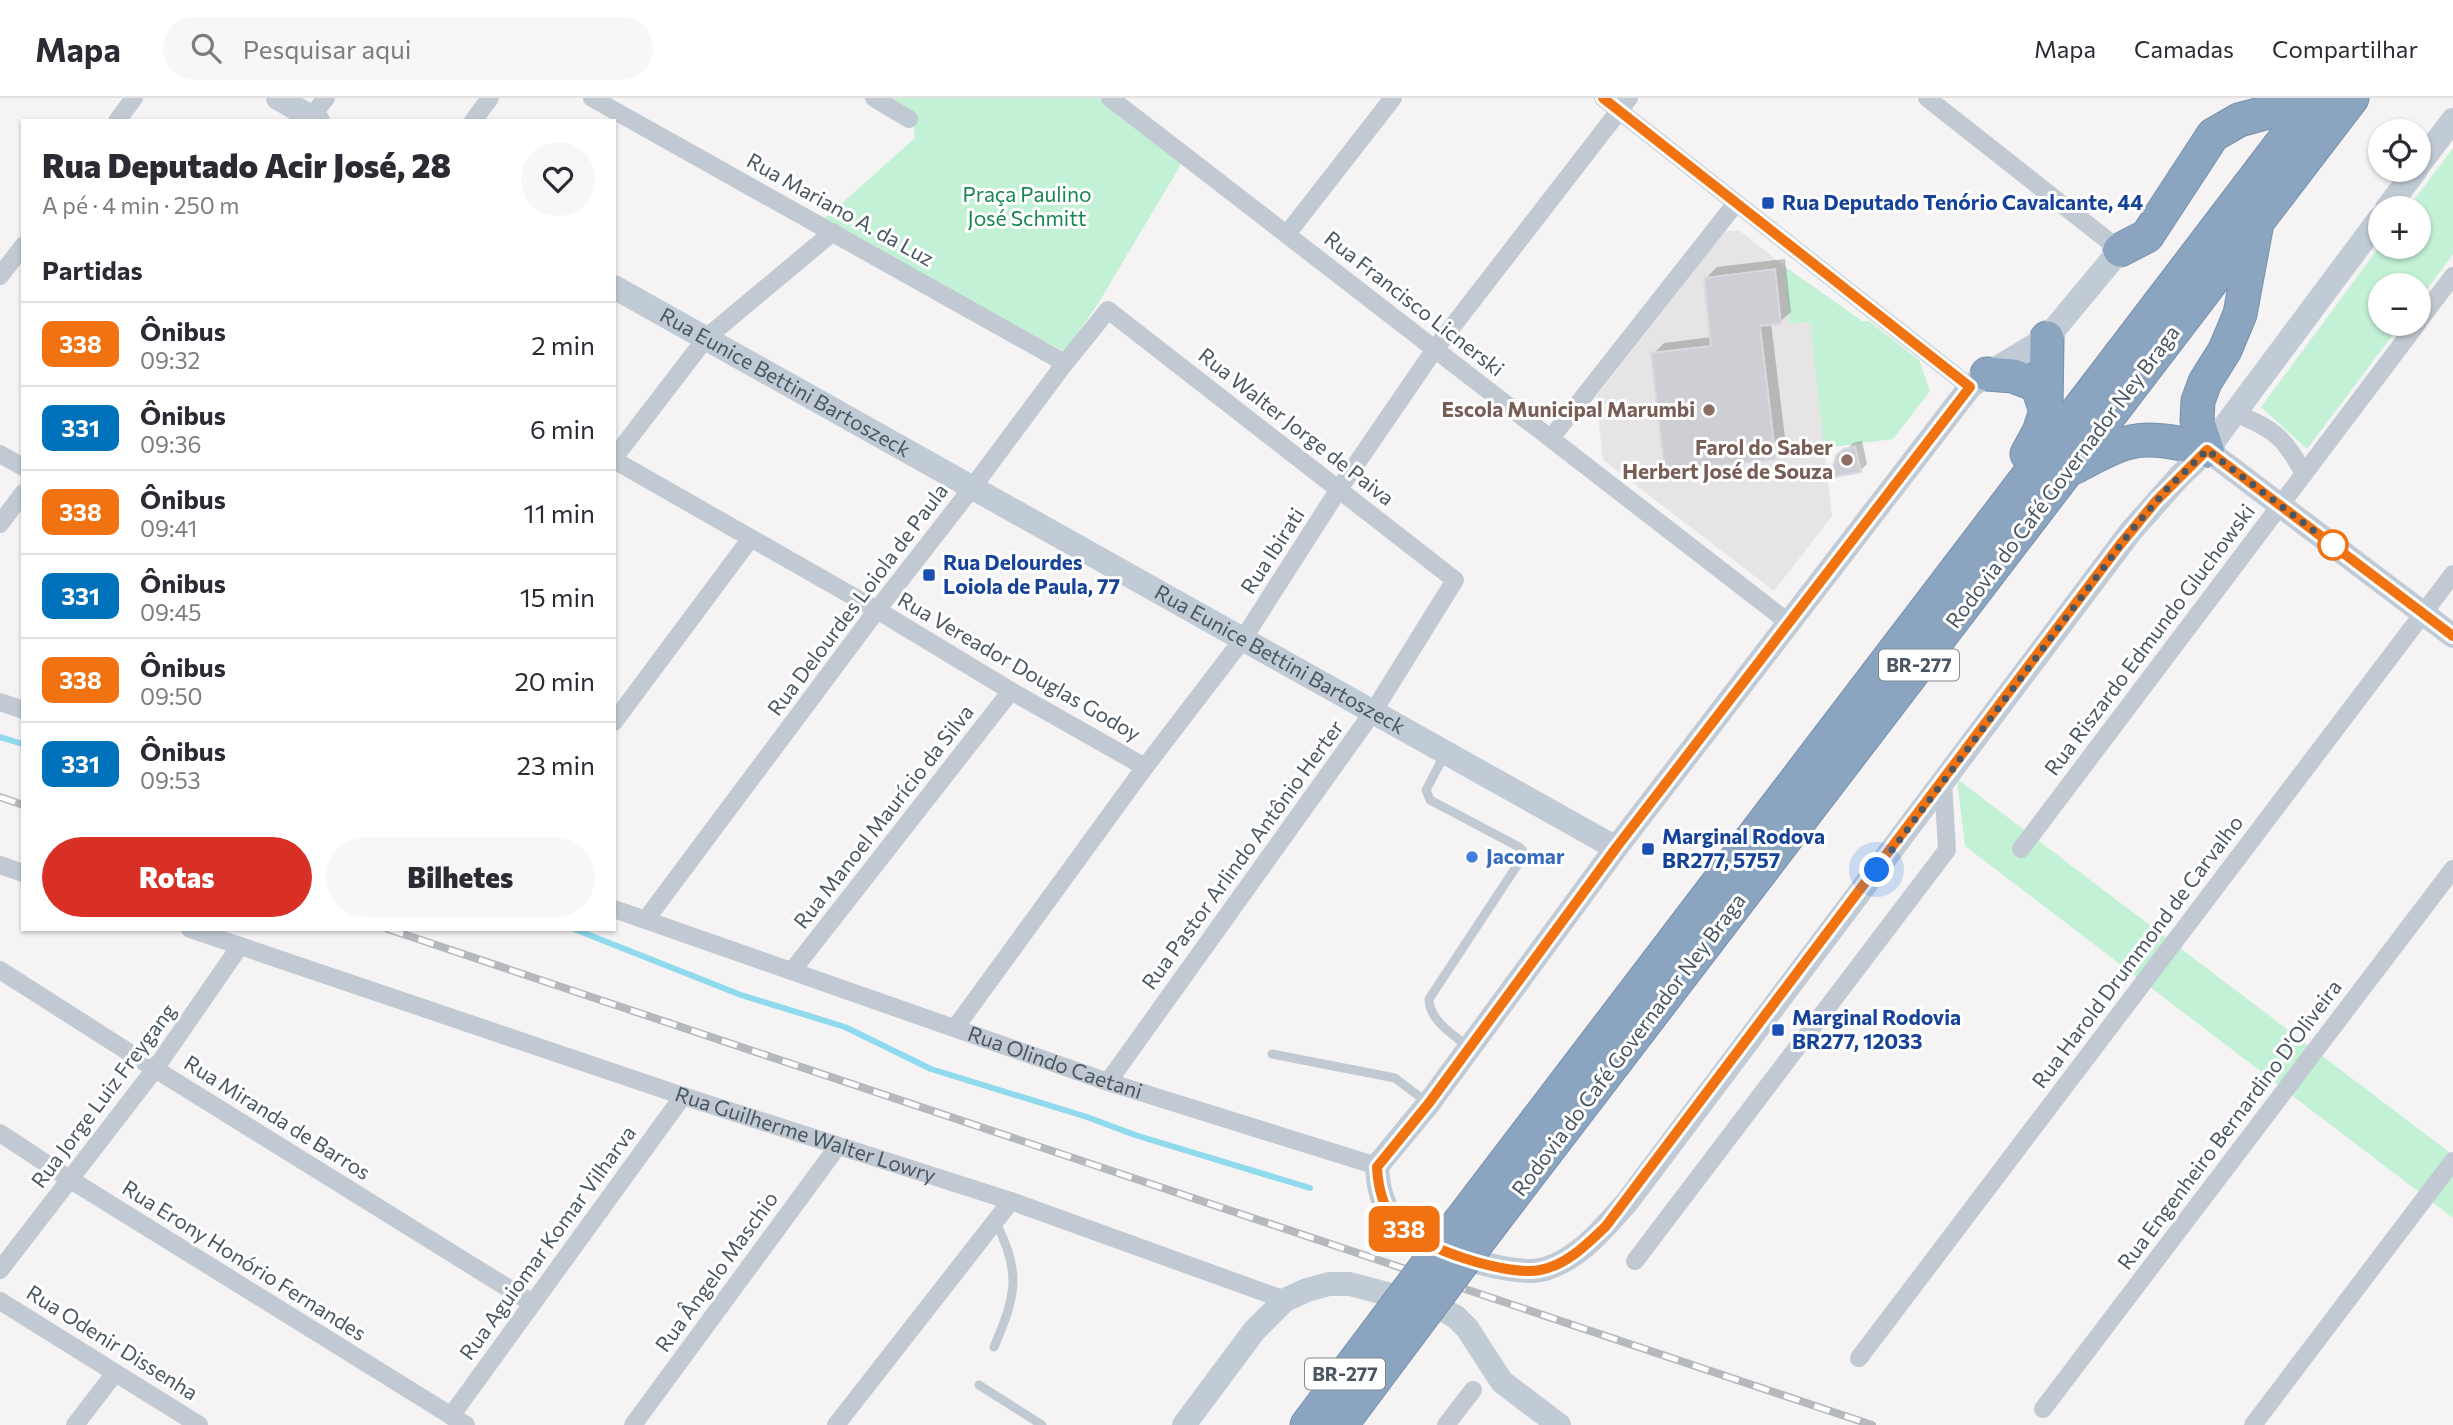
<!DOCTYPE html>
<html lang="pt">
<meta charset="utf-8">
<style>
body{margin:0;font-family:Commissioner,sans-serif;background:#f7f7f7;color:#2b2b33;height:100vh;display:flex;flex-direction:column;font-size:26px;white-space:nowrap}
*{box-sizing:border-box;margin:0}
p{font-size:23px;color:#7c7c81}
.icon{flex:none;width:38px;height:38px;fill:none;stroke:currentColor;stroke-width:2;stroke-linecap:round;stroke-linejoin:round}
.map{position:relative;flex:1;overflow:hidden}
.drawer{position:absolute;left:21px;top:21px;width:595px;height:812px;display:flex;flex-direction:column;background:#fff;border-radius:0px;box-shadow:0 2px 5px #0004}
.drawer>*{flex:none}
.badge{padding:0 14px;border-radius:10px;font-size:24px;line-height:46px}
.buttons{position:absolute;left:2368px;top:21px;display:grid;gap:14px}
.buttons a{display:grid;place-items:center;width:63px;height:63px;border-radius:50%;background:#fff;box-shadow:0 2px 5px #0004;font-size:35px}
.you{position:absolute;width:35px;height:35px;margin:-18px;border:5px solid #fff;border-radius:50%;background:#1a73e8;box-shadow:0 0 0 10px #1a73e833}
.map>.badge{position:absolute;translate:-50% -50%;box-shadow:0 0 0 4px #fff}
h2{padding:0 21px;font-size:26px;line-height:63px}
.round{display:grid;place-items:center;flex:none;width:74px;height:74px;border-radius:37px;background:#f7f7f7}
.headline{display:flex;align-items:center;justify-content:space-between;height:119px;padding:0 21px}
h1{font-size:33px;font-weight:800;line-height:52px}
.button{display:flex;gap:14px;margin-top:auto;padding:14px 21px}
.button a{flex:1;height:80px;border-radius:42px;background:#d93025;color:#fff;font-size:28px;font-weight:800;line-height:80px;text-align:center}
.button a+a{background:#f7f7f7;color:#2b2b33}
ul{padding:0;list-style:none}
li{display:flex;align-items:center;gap:21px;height:84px;padding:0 21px;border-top:2px solid #e1e1e2}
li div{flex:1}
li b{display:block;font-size:26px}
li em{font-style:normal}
li .badge{min-width:77px;font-weight:700;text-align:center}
header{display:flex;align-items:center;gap:42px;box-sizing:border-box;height:98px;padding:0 35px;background:#fff;border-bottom:2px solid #e1e1e2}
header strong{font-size:33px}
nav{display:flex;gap:38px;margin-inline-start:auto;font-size:24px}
.search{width:490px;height:63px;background:#f7f7f7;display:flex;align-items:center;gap:18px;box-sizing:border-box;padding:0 24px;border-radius:38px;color:#7c7c81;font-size:26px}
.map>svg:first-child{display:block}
.education{fill:#e6e4e5}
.green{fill:#c3f1d5}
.shadow{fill:#0003}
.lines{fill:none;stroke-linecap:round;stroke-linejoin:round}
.stream{stroke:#90daee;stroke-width:6}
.building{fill:#cdcfd5;stroke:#d7d9de;stroke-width:2}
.highway-casing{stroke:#7690ad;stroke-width:35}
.lane{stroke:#c1cad2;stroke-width:9}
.street{stroke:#c1cad2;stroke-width:18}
.secondary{stroke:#c1cbd6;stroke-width:24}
.highway{stroke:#8ba5c1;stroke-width:33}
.rail-casing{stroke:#b5b8bd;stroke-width:8}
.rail{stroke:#fff;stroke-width:5;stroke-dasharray:16;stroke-linecap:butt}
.highway-bridge-casing{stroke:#7690ad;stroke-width:35;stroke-linecap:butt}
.highway-bridge{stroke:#8ba5c1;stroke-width:33}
.line-casing{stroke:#fff;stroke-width:16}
.line{stroke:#f17210;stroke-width:10}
.walk{stroke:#4a5661;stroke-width:7;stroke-dasharray:0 12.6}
.transit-dot{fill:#1a4fb4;stroke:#fff;stroke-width:2.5}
.education-dot{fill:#8d6e63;stroke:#fff;stroke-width:2.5}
.stop-dot{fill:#fff;stroke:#f17210;stroke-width:3.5}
.shop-dot{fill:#3f7fe0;stroke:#fff;stroke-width:2.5}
.labels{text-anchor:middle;stroke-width:6;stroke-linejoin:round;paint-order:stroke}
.shield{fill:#fff;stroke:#808990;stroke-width:2}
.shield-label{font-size:19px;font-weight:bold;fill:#4a5661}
.park-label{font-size:21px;fill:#17864f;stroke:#fff}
.transit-label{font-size:21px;font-weight:bold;fill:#164399;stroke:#fff;text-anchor:start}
.street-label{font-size:21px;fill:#4a5661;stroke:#fff}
.education-label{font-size:21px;font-weight:bold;fill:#785e54;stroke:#fff;text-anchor:end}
.shop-label{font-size:21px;font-weight:bold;fill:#366cbe;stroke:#fff;text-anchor:start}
</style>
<header>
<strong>Mapa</strong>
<div class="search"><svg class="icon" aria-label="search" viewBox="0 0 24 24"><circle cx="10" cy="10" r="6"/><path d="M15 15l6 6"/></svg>Pesquisar aqui</div>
<nav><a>Mapa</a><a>Camadas</a><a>Compartilhar</a></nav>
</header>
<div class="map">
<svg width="2453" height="1327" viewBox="0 0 2453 1327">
<rect width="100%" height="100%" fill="#f5f3f3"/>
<polygon class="education" points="1725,133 1740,133 1784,168 1790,226 1810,224 1832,418 1774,493 1603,362 1596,299"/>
<g class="green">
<polygon points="892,0 1099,0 1183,63 1099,204 1065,254 823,122 915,40 912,13"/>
<polygon points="2453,50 2453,156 2419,202 2418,187 2380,187 2380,226 2401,226 2307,351 2261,309 2380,148 2418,149 2418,110 2408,110"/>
<polygon points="1784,168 1862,223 1869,223 1919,262 1930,293 1893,341 1824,350 1810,224 1790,226"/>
<polygon points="1957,681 2453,1057 2453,1120 1965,748"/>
</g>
<g class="shadow">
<polygon points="1785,161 1791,214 1780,224 1771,225 1786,348 1775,359 1653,256 1664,245 1712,239 1706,180 1717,169"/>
<polygon points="1862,343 1867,366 1860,373 1842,355 1853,345"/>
</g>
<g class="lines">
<g class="stream">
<polyline points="0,639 23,646"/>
<polyline points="574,831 741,897 845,929 931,971 1087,1019 1135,1037 1310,1090"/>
</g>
</g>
<g class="building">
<polygon points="1775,171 1781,226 1760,228 1776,361 1665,374 1651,255 1711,248 1704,180"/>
<polygon points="1855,349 1861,374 1834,379 1833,369 1836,358 1844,351"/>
</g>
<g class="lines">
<g class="highway-casing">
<g id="highway">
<polyline points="2120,152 2147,138 2213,37 2239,22 2290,8 2299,0"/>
<polyline points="1987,276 2013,278 2037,287 2046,313"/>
<polyline points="2207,352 2197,322 2198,303 2205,284 2225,252 2240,216 2256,130"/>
<polyline points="2027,356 2039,334 2046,313 2047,240"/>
<path d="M 2075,369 C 2133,337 2144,336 2207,352"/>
<polyline points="1461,1122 2316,0"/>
<polyline points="1486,1133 2352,0"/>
<polyline points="1307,1327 1383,1226"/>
<polyline points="1341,1327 1409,1236"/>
</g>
</g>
<g class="lane">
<path d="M 1445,656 L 1426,692 L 1430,702 L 1519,749 L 1523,753 L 1522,760 L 1429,901 C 1429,922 1453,937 1469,949"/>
<polyline points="1272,956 1395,980 1428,1005"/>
<path d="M 994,1249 C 1016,1198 1022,1174 995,1123"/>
<polyline points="979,1287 1042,1327"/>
</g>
<g class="street">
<polyline points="592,0 1065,265"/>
<polyline points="874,0 909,21"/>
<polyline points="1110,0 1788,524"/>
<polyline points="1603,0 1970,289"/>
<polyline points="1927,0 2120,152"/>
<polyline points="117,23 134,0"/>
<polyline points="308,23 326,0"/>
<polyline points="473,23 490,0"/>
<polyline points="1287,136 1393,0"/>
<polyline points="0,178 23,148"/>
<polyline points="2418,224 2453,178"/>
<path d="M 2235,315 C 2273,331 2284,338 2304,376"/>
<polyline points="1551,340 1736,105"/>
<polyline points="0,356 23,369"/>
<polyline points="614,360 706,240 833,134"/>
<polyline points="614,362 877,512 1011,593 1145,669"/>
<polyline points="0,426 23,395"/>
<polyline points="0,604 23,612"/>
<polyline points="614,624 751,440"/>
<polyline points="2021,751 2417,226"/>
<polyline points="0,767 23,775"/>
<path id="s1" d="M 614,811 L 1108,984 L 1377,1068"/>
<polyline points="647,820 877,512 972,390 1065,265 1108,212 1455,482 1373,614 1108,984"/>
<path id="s2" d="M 190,831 L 683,998 L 1011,1103 L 1285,1202"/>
<polyline points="0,872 155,971 532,1205"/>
<polyline points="792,873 1011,593"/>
<polyline points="955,930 1145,669 1243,541 1339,391 1435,251 1629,0"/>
<polyline points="0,1035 71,1082 466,1327"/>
<polyline points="1635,1163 1947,752 1943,683"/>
<polyline points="0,1172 155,971 240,848"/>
<polyline points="0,1203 199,1327"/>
<polyline points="1859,1260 2453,476"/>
<polyline points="2043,1311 2453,771"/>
<polyline points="451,1318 683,998"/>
<polyline points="75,1327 115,1275"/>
<polyline points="633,1327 838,1048"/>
<polyline points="836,1327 1011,1103"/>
<polyline points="1446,1327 1473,1292"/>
<polyline points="2253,1327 2453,1063"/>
</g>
<g class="secondary">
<polyline points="278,0 318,23"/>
<polyline points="2418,68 2453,22"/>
<polyline points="2387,110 2416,72"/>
<path d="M 2120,152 L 2047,240 L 1987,276 L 1970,289 L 1616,750 L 1429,1005 L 1377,1068 C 1378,1089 1382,1107 1395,1123 C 1416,1149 1513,1181 1545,1171 C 1580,1160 1603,1131 1627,1104 L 2131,433 L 2179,379 L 2207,352 L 2380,120"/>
<path id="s3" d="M 614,189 L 1616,750"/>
<polyline points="2207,352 2453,538"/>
<polyline points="1184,1327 1254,1233 1285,1202 1307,1192 1329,1186 1350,1186 1440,1210 1456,1219 1467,1230 1502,1284 1559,1327"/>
</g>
<use href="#highway" class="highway"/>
<g class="rail-casing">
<g id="rail">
<polyline points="0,699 23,707"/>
<polyline points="388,831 1872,1327"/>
</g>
</g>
<use href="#rail" class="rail"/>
<g class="highway-bridge-casing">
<g id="highway-bridge">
<polyline points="1383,1226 1461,1122"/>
<polyline points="1409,1236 1486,1133"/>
</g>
</g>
<use href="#highway-bridge" class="highway-bridge"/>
</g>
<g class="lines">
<g class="line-casing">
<path id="line" d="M 1603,0 L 1970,289 L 1616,750 L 1429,1005 L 1377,1069 C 1378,1089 1382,1108 1395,1124 C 1416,1149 1508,1179 1540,1172 C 1567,1167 1587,1146 1606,1128 L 2119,448 L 2156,403 L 2207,352 L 2453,538"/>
</g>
<use href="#line" class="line"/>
<polyline class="walk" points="1877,772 2131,433 2167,391 2207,352 2342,454 2333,447"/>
</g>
<g class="transit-dot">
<rect x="1761" y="98" width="14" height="14" rx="3.5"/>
<rect x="922" y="470" width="14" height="14" rx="3.5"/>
<rect x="1641" y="744" width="14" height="14" rx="3.5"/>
<rect x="1771" y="925" width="14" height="14" rx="3.5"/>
</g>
<g class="education-dot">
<circle cx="1709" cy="312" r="7"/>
<circle cx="1847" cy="362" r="7"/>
</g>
<circle class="stop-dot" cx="2333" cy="447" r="14"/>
<circle class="shop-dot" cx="1472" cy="759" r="7"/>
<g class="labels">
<g class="shield">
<rect x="1879" y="551.5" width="80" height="31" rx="5"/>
<rect x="1305" y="1260.5" width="80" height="31" rx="5"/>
</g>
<g class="shield-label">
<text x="1919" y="574">BR-277</text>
<text x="1345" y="1283">BR-277</text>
</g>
<g class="park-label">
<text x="1027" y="104">Praça Paulino<tspan x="1027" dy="24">José Schmitt</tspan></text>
</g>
<g class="transit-label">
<text x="1782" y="112">Rua Deputado Tenório Cavalcante, 44</text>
<text x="943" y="472">Rua Delourdes<tspan x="943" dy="24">Loiola de Paula, 77</tspan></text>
<text x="1662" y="746">Marginal Rodova<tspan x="1662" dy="24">BR277, 5757</tspan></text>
<text x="1792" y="927">Marginal Rodovia<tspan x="1792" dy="24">BR277, 12033</tspan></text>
</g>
<g class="street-label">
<text transform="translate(840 112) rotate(29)" y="7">Rua Mariano A. da Luz</text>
<text transform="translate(1414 206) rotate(38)" y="7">Rua Francisco Licnerski</text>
<text dy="7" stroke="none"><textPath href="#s3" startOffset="196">Rua Eunice Bettini Bartoszeck</textPath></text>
<text transform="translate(1296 329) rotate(38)" y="7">Rua Walter Jorge de Paiva</text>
<text transform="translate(2063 379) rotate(-53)" y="7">Rodovia do Café Governador Ney Braga</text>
<text transform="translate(1273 453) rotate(-57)" y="7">Rua Ibirati</text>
<text transform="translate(858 502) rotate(-53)" y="7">Rua Delourdes Loiola de Paula</text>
<text transform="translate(2150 542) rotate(-53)" y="7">Rua Riszardo Edmundo Gluchowski</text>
<text dy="7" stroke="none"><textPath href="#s3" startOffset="763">Rua Eunice Bettini Bartoszeck</textPath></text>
<text transform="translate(1019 569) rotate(30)" y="7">Rua Vereador Douglas Godoy</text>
<text transform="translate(884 719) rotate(-52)" y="7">Rua Manoel Maurício da Silva</text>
<text transform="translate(1243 757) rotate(-54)" y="7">Rua Pastor Arlindo Antônio Herter</text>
<text transform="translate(2138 854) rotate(-53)" y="7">Rua Harold Drummond de Carvalho</text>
<text transform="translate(1629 947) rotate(-53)" y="7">Rodovia do Café Governador Ney Braga</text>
<text dy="7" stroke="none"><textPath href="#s1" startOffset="467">Rua Olindo Caetani</textPath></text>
<text transform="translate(104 998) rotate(-53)" y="7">Rua Jorge Luiz Freygang</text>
<text transform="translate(277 1020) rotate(32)" y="7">Rua Miranda de Barros</text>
<text transform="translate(2230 1027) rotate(-53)" y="7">Rua Engenheiro Bernardino D'Oliveira</text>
<text dy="7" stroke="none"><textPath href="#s2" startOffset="649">Rua Guilherme Walter Lowry</textPath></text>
<text transform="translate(548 1145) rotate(-54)" y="7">Rua Aguiomar Komar Vilharva</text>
<text transform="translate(244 1163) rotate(32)" y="7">Rua Erony Honório Fernandes</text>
<text transform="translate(717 1174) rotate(-54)" y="7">Rua Ângelo Maschio</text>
<text transform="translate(112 1245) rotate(32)" y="7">Rua Odenir Dissenha</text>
</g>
<g class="education-label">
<text x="1695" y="319">Escola Municipal Marumbi</text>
<text x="1833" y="357">Farol do Saber<tspan x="1833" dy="24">Herbert José de Souza</tspan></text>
</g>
<g class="shop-label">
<text x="1486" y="766">Jacomar</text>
</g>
</g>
</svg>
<div class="buttons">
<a><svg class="icon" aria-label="locate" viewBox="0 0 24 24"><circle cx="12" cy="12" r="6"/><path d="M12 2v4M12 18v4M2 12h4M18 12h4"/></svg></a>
<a>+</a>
<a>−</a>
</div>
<div class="you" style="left:1877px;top:772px"></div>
<b class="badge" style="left:1404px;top:1131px;background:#f17210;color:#fff">338</b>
<section class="drawer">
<div class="headline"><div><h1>Rua Deputado Acir José, 28</h1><p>A pé · 4 min · 250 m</p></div><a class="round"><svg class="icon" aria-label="heart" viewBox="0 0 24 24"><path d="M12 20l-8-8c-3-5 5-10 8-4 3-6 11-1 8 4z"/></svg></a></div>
<h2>Partidas</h2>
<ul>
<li><span class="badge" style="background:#f17210;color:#fff">338</span><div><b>Ônibus</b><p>09:32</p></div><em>2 min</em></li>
<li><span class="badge" style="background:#0072bc;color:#fff">331</span><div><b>Ônibus</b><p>09:36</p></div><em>6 min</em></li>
<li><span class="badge" style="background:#f17210;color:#fff">338</span><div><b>Ônibus</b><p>09:41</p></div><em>11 min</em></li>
<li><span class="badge" style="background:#0072bc;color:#fff">331</span><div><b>Ônibus</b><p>09:45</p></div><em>15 min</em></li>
<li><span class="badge" style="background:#f17210;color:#fff">338</span><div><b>Ônibus</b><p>09:50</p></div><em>20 min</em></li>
<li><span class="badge" style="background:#0072bc;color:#fff">331</span><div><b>Ônibus</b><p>09:53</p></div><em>23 min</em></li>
</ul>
<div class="button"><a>Rotas</a><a>Bilhetes</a></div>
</section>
</div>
